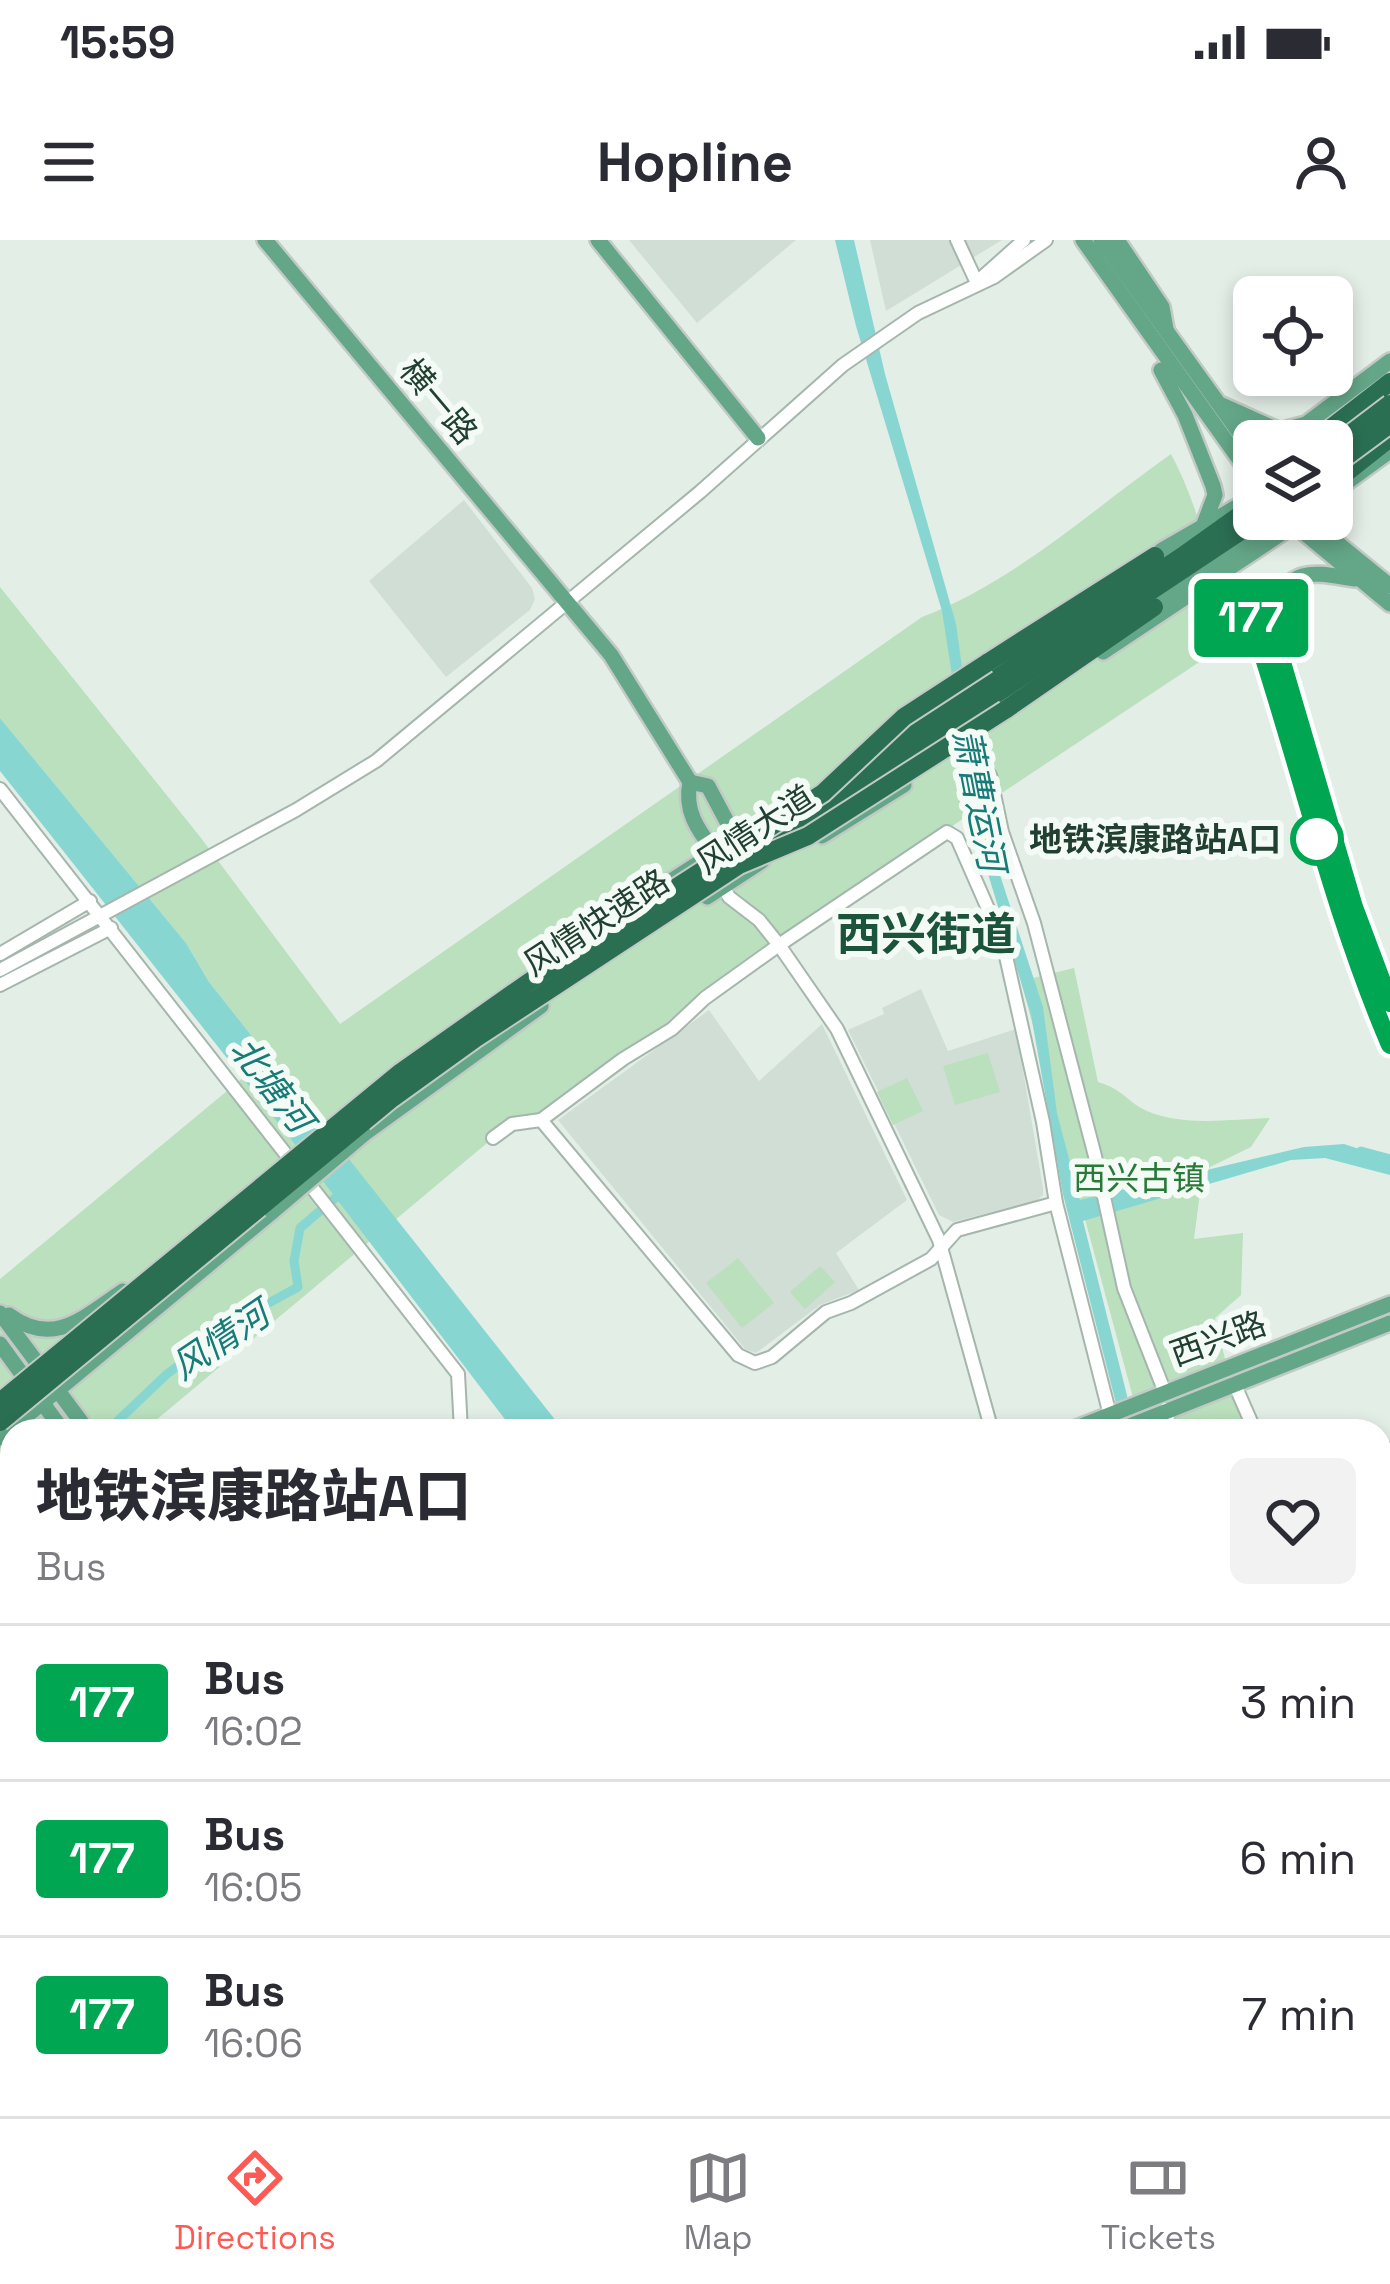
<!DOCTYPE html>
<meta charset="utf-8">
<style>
body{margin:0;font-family:"Space Grotesk","Noto Sans SC",sans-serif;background:#f2f2f3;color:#2b2b33;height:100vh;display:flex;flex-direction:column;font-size:45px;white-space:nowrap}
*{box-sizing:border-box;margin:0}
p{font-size:39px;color:#7c7c81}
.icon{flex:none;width:66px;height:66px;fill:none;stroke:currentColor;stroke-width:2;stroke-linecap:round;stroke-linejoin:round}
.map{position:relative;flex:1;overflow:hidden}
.sheet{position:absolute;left:0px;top:1179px;width:1392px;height:699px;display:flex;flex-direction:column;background:#fff;border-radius:36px 36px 0 0;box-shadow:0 6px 18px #0003}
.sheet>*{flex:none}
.badge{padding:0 24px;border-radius:9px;font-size:42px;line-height:78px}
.controls{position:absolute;left:1233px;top:36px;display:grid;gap:24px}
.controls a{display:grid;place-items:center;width:120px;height:120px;border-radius:18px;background:#fff;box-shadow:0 6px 18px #0003;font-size:60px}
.map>.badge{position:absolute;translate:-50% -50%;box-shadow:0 0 0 6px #fff}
.round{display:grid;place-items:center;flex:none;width:126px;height:126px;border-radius:18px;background:#f2f2f3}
.headline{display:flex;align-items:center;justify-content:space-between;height:204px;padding:0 36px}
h1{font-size:57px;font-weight:800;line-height:90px}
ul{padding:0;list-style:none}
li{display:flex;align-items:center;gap:36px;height:156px;padding:0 36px;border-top:3px solid #e1e1e2}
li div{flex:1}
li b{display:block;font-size:45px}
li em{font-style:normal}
li .badge{min-width:132px;font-weight:700;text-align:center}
.status{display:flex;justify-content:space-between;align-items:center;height:84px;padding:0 60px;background:#fff;direction:ltr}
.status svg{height:33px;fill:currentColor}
header{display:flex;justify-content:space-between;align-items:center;height:156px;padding:0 36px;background:#fff;font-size:54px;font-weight:800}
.menu{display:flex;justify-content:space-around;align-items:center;height:168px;border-top:3px solid #e1e1e2;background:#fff;font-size:33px;color:#7c7c81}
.menu a{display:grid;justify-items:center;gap:6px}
.menu .active{color:#fb5b54}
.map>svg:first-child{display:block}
.built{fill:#d1ded5}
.green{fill:#bae0bd}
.water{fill:#87d6d2}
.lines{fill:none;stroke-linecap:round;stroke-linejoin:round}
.canal{stroke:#87d6d2;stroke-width:9}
.minor-casing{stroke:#a5b6ad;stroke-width:16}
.major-casing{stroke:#c1cac5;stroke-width:20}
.highway-casing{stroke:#c1cac5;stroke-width:22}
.minor{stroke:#fff;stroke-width:12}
.major{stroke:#64a688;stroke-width:15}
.highway{stroke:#2b6f53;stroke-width:18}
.major-bridge-casing{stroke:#c1cac5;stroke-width:20;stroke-linecap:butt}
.highway-bridge-casing{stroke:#c1cac5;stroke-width:22;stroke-linecap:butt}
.major-bridge{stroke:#64a688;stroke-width:15}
.highway-bridge{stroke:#2b6f53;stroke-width:18}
.line-casing{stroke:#fff;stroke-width:27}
.line{stroke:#00a651;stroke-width:18}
.stop-dot{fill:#fff;stroke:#00a651;stroke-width:6}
.labels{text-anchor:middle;stroke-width:12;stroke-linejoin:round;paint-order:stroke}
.street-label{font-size:33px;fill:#214031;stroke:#f4faf5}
.stop-label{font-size:33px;font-weight:bold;fill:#214031;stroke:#f4faf5;text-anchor:end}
.park-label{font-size:33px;fill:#287a37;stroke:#f4faf5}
.water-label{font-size:36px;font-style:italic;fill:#177b78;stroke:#f4faf5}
.district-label{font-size:45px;font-weight:bold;fill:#1b543b;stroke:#f4faf5}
</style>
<div class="status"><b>15:59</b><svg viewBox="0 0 49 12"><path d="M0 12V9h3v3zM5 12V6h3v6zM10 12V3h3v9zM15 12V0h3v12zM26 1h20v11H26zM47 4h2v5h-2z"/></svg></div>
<header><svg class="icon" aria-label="menu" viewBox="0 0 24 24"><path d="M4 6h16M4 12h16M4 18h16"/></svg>Hopline<svg class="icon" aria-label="person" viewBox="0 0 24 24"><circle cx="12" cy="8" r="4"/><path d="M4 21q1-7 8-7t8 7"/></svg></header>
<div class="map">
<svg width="1390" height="1876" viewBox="0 0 1390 1876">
<rect width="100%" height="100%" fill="#e3eee7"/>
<g class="built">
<polygon points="629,0 796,0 697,83"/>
<polygon points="870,0 1002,0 886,71"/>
<polygon points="464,260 532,348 535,359 530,370 446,437 369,341"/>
<polygon points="921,749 948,811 1016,789 1043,948 1043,955 1037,960 953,982 939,975 848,790 884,774 882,768"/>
<polygon points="709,770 759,841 822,784 907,960 836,1013 859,1050 820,1065 756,1113 745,1109 558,880"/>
</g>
<g class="green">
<path d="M 1171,214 C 1202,272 1214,338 1231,401 L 961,580 L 541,880 L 493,898 L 143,1191 L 12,1191 L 12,1291 L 0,1298 L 0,1039 L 268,817 L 209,742 L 186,703 L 0,478 L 0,347 L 201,598 L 340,784 L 922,377 C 1017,340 1089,272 1171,214 Z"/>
<path d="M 1074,728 L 1098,842 C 1123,849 1127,862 1147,871 C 1183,887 1232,879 1270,878 L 1251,907 L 1210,927 L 1200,953 L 1194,999 L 1243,993 L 1241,1055 L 1215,1078 L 1234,1156 L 1250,1191 L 1142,1191 L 1021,741 Z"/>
<polygon points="988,813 1000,852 955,865 943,826"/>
<polygon points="907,838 923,871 893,885 877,852"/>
<polygon points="738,1018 774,1063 742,1088 706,1043"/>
<polygon points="820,1026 835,1042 805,1069 790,1052"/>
<polygon points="1380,1668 1390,1699 1390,1876 1224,1876 1218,1866 1380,1866"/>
</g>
<g class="water">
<polygon points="835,0 854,0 885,134 956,384 984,586 1043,767 1057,873 1080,960 1304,907 1344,904 1390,919 1390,935 1325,918 1291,920 1083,981 1136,1191 1123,1191 1063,954 1031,775 978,601 942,371 856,86"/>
<polygon points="0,478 186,703 209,742 564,1191 514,1191 494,1165 287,894 0,531"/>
</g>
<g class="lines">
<g class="canal">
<polyline points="1361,911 1390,919"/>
<polyline points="107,1191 167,1134 245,1076 298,1047 294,1021 300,988 341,953"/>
<polyline points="0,1259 12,1253"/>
</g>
<g class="minor-casing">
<g id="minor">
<polyline points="957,0 977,43"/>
<polyline points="977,42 1024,0"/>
<polyline points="990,535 1002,592 1034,683 1095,916 1124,1048 1164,1150"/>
<polyline points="0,549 458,1134 461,1191"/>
<polyline points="719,640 729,657 759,680 779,705 837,789 939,1000 992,1191"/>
<polyline points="0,714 90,661"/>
<polyline points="0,730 296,570 376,521 700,252 843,125 918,73 994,37 1046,0"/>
<polyline points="0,745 111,688"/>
<polyline points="541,880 623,819 672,789 705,758 779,705 947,592 957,598 1003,703 1043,882 1056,963 1110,1175"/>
<polyline points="493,898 512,884 541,880 738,1115 755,1123 772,1117 826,1072 851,1063 931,1019 957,990 1056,963"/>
<polyline points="1234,1143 1255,1191"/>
<polyline points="1166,1169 1170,1191"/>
<polyline points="1380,1212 1390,1209"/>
<polyline points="1380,1358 1390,1356"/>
<polyline points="1380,1650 1390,1679"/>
<polyline points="977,1866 985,1876"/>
<polyline points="1210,1866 1216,1876"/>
<polyline points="636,1876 646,1866"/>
</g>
</g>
<g class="major-casing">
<g id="major">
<polyline points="265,0 611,415 690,542"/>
<polyline points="598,0 758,198"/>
<polyline points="1083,0 1254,240"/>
<polyline points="1101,0 1254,213"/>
<polyline points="1117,0 1162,67 1166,89"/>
<polyline points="1161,130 1185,175 1213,246 1215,255 1204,284"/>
<polyline points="1222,165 1280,191 1306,184 1390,121"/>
<polyline points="1339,248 1390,211"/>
<polyline points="1308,279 1390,346"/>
<polyline points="1290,281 1390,364"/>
<polyline points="1148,323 1162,310 1254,257"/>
<polyline points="1200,352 1220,350 1249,372 1352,715 1390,805"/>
<path d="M 1272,367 C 1294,325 1314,333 1355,339"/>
<polyline points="1143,372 1280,279"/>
<polyline points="1249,372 1253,364 1269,363 1272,367 1279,412 1353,667 1390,763"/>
<polyline points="1103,412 1288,289 1296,287"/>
<polyline points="822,596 904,545"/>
<path d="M 714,611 C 697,589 684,570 690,542 L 708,546 L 735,597"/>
<polyline points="707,657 762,621"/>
<polyline points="618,675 795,561"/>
<polyline points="364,894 541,766"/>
<polyline points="0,1073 88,1191"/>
<path d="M 9,1075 C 54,1108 84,1077 123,1051"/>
<polyline points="0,1104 63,1191"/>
<polyline points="1069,1191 1390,1064"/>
<polyline points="1117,1191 1390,1083"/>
<polyline points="0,1198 272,972"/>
<polyline points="565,1866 574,1876"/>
<polyline points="595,1866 604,1876"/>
<polyline points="166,1876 178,1866"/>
<polyline points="195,1876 207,1866"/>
</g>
</g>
<g class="highway-casing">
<g id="highway">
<polyline points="1314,201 1390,142"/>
<polyline points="1332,244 1390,198"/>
<polyline points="987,423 1155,316"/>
<polyline points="1005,470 1154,367"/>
<polyline points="849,535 1181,317 1254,265"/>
<polyline points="763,609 1259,279"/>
</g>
</g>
<use href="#minor" class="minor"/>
<use href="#major" class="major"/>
<use href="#highway" class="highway"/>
<g class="major-bridge-casing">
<polyline id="major-bridge" points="272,972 364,894"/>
</g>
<g class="highway-bridge-casing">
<g id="highway-bridge">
<polyline points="1332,208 1390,164"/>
<polyline points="1332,227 1390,184"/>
<polyline points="0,1162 401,832 529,742 823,553 904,477 987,423"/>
<polyline points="0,1182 390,860 476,798 739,625 808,596 1005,470"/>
</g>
</g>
<use href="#major-bridge" class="major-bridge"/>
<use href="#highway-bridge" class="highway-bridge"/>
</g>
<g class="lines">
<g class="line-casing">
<path id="line" d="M 1390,763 L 1354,667 L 1279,412 L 1272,367 L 1269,363 L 1253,364 L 1249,372 C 1298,516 1330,665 1390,805"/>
</g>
<use href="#line" class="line"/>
</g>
<circle class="stop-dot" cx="1317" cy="599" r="24"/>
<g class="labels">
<g class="street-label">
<text transform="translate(439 161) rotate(50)" y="12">横一路</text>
<text transform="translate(755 589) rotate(-33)" y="12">风情大道</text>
<text transform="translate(596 682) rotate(-33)" y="12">风情快速路</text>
<text transform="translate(1218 1098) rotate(-20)" y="12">西兴路</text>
</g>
<g class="stop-label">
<text x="1281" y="611">地铁滨康路站A口</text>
</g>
<g class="park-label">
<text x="1139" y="950">西兴古镇</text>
</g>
<g class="water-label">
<text transform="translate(980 560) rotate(79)" y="13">萧曹运河</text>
<text transform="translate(272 844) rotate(52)" y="13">北塘河</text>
<text transform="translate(220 1100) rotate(-34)" y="13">风情河</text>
</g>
<g class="district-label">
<text x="926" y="710">西兴街道</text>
</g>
</g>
</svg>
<div class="controls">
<a><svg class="icon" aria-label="locate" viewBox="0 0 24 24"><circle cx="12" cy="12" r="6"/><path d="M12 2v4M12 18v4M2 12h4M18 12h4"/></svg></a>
<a><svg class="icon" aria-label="layers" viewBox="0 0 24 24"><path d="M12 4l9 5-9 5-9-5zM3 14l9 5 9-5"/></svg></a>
</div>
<b class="badge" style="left:1251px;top:378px;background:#00a651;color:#fff">177</b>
<section class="sheet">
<div class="headline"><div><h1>地铁滨康路站A口</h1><p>Bus</p></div><a class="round"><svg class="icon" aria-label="heart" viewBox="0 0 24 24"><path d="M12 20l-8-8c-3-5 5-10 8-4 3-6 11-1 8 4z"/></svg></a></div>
<ul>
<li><span class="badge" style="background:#00a651;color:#fff">177</span><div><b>Bus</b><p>16:02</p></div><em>3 min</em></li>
<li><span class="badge" style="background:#00a651;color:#fff">177</span><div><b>Bus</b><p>16:05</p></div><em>6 min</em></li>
<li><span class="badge" style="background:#00a651;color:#fff">177</span><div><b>Bus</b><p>16:06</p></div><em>7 min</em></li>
</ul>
</section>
</div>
<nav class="menu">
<a class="active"><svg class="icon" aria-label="directions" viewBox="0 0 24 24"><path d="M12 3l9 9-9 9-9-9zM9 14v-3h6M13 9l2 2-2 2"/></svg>Directions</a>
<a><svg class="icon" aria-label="map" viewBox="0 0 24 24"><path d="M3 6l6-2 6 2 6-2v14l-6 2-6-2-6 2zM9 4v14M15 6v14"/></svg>Map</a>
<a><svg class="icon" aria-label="tickets" viewBox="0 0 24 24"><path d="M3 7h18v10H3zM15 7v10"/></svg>Tickets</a>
</nav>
